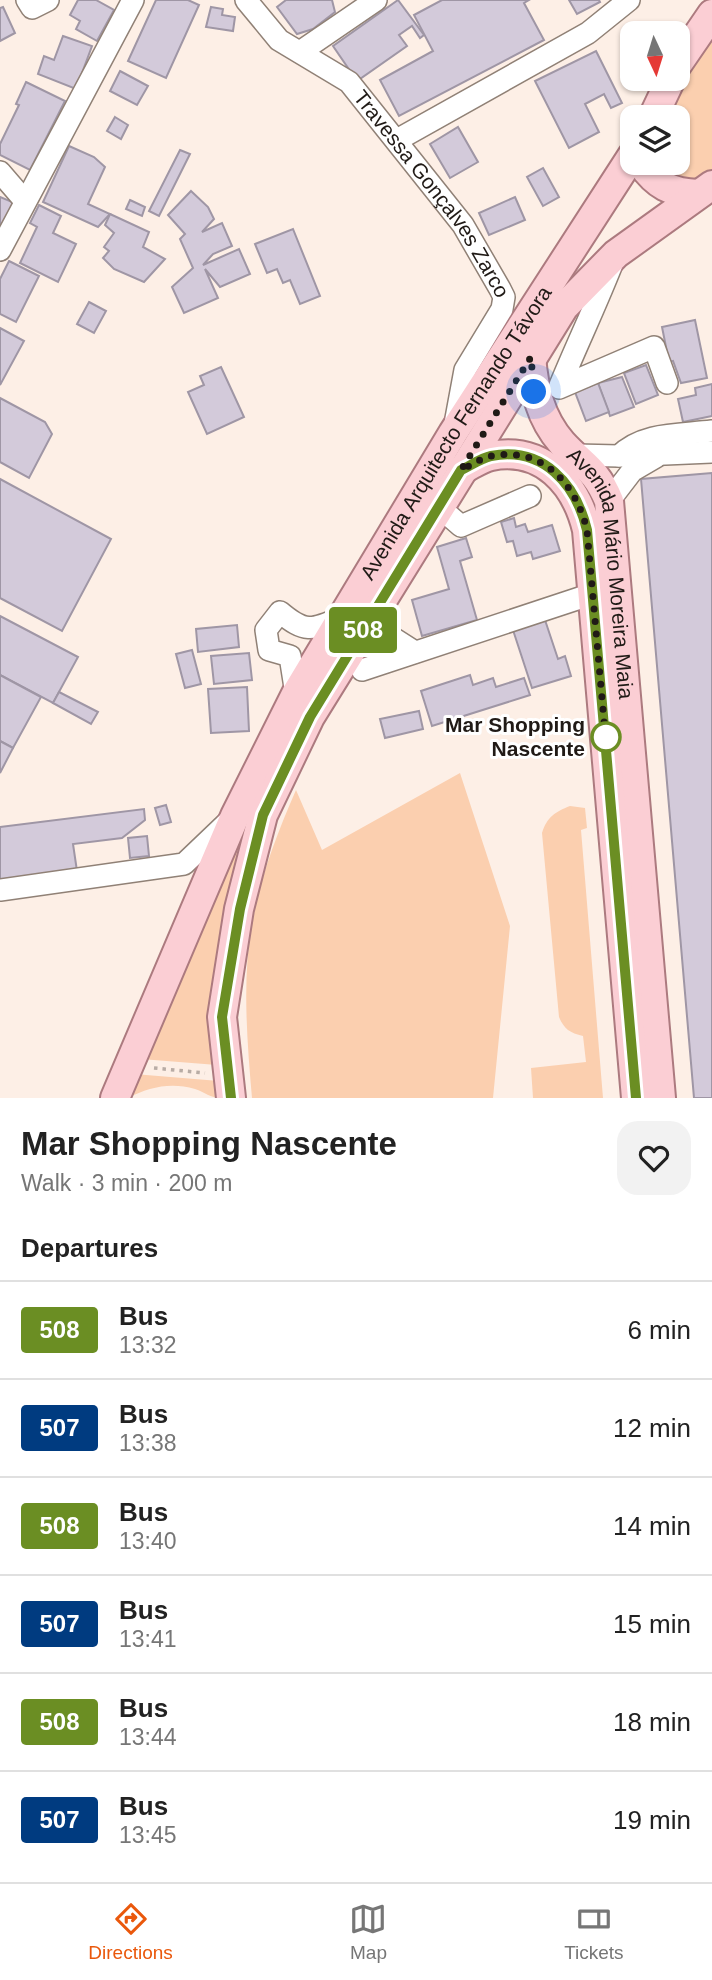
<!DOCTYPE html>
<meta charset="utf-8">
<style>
body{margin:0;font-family:Helvetica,sans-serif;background:#f2f2f2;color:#222;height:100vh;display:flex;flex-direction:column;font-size:26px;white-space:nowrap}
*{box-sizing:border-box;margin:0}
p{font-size:23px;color:#767676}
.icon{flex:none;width:38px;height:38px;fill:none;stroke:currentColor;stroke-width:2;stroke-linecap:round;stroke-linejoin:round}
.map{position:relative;height:1098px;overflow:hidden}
.side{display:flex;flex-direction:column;background:#fff;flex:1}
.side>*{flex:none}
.badge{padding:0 14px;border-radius:5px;font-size:24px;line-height:46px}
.needle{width:46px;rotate:176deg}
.tools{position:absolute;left:620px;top:21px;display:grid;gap:14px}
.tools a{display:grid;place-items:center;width:70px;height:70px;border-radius:14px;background:#fff;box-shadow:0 2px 5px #0004;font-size:35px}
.you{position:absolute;width:35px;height:35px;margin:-18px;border:5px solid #fff;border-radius:50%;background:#1a73e8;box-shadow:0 0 0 10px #1a73e833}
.map>.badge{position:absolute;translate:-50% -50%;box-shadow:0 0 0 4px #fff}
h2{padding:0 21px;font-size:26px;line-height:63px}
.round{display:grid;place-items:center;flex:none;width:74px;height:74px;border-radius:21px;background:#f2f2f2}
.overview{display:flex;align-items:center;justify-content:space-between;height:119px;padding:0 21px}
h1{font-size:33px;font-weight:600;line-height:52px}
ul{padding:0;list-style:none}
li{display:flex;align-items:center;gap:21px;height:98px;padding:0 21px;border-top:2px solid #e0e0e0}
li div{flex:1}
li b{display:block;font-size:26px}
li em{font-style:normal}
li .badge{min-width:77px;font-weight:700;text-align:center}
.tabs{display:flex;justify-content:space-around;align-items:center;height:98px;border-top:2px solid #e0e0e0;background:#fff;font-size:19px;color:#767676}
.tabs a{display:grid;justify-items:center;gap:4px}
.tabs .active{color:#ea580c}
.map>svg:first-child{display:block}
.green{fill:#fbcfaf}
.building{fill:#d3cada;stroke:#9f96a5;stroke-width:2}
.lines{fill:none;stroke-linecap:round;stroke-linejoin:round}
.minor-casing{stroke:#908176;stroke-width:24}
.major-casing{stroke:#ac7a7f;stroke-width:32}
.path{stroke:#b8aca5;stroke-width:3.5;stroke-dasharray:3.5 5;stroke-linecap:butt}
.minor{stroke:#fff;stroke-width:21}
.major{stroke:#fbced4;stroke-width:28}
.line-casing{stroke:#fff;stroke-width:16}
.line{stroke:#6b8e23;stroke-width:10}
.walk{stroke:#201a16;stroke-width:7;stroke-dasharray:0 12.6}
.stop-dot{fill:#fff;stroke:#6b8e23;stroke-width:3.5}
.labels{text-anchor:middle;stroke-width:6;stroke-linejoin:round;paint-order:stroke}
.street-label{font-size:21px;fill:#201a16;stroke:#fff}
.stop-label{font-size:21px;font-weight:bold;fill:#201a16;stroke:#fff;text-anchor:end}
</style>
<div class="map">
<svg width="712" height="1098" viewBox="0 0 712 1098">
<rect width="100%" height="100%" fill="#fdefe6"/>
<g class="green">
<polygon points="712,37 712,172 699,180 676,181 658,163 677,163 677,117 666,117 682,83"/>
<polygon points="267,770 223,911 216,977 217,1065 141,1059"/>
<path d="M 460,773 L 510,926 L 493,1098 L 252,1098 C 247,1040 242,980 252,922 C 260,878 278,831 296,790 L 322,850 Z"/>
<path d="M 570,806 L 585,808 L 587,828 L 581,830 L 603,1098 L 533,1098 L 531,1068 L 586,1062 L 583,1036 C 570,1033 564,1029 559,1017 L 542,833 C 547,817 555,812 570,806 Z"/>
<path d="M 134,1074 L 219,1081 L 221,1098 C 210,1098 205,1092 195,1089 C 171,1082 149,1087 128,1098 Z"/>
</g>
<g class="building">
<polygon points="78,0 96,0 114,10 97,41 76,29 80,21 70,15"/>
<polygon points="156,0 188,0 199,5 166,78 128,61"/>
<polygon points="286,0 332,0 335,12 313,29 297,34 277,7"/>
<polygon points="398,0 424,35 420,38 412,26 399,35 407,46 357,81 333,46"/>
<polygon points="442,0 529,0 524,3 544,40 399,116 380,80 433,51 414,15"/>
<polygon points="569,0 599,0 600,2 577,14"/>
<polygon points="3,7 15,33 0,41 0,8"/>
<polygon points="211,7 223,9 222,15 235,17 233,31 206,27"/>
<polygon points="63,36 92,46 76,89 38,74 44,56 54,60"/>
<polygon points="596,51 622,103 611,108 604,94 585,104 599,132 569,148 535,81"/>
<polygon points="120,71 148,86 137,105 110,91"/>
<polygon points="26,82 65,101 30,170 0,155 0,144 19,105 16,104"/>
<polygon points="115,117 128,125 121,139 107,131"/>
<polygon points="458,127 478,162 450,178 430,144"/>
<polygon points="69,146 94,157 105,167 88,204 110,214 98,227 43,202"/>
<polygon points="180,150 190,154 159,216 149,211"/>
<polygon points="543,168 559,197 543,206 527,177"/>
<polygon points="191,191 208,207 214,219 202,232 222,223 232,246 213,254 203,265 239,249 250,274 220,287 205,269 218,298 184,313 172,287 193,268 180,239 185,234 168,215"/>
<polygon points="0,197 17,204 0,243"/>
<polygon points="515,197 525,220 489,235 479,213"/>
<polygon points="130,200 145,207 142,216 126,209"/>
<polygon points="39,205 61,216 53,233 76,244 58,282 20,263 37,227 30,223"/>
<polygon points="110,214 149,232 143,247 165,259 144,282 114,269 103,258 109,251 104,247 114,233 105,225"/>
<polygon points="293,229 320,296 300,304 290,280 283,283 277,269 267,273 255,244"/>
<polygon points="9,261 39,276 16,322 0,314 0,279"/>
<polygon points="89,302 106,311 94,333 77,324"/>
<polygon points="695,320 707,378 681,383 673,361 669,362 662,327"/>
<polygon points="0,328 24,341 0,385"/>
<polygon points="646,365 658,395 636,404 624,373"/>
<polygon points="221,367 244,417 207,434 188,392 204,385 200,376"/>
<polygon points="622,377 634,407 610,416 598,383"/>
<polygon points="598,383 609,412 586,421 575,392"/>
<polygon points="712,384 712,416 683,422 678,399 696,395 695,388"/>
<polygon points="0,398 45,422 52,434 29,478 0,462"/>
<polygon points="712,473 712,1098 694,1098 641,479"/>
<polygon points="0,479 111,539 62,631 0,598"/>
<polygon points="514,518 516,527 525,524 528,532 552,525 560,551 533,559 531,552 517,556 513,541 507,542 501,522"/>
<polygon points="466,538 472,557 460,561 477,620 422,636 412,600 449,589 437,547"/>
<polygon points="0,616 78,657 53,703 0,675"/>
<polygon points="544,617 558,659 565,656 571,676 532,688 512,627"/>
<polygon points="237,625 239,647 198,652 196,629"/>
<polygon points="192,650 201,684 185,688 176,654"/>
<polygon points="249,653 252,680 214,684 211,656"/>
<polygon points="0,675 41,697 13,748 0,741"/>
<polygon points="470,675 473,685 493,678 496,687 524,678 530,695 432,726 421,691"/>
<polygon points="247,687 249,731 211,733 208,689"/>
<polygon points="59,692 98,712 91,724 53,703"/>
<polygon points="419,711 423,729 385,738 380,719"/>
<polygon points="0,741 13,748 0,773"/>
<polygon points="166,805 171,822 160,825 155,808"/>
<polygon points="144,809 145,820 122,838 73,844 77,871 0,881 0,827"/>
<polygon points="147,836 149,856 130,858 128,838"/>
</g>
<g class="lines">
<g class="minor-casing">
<g id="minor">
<polyline points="27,0 32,8 48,0"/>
<path id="s1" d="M 246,0 L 279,40 L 349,82 L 463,225 L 500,289 L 504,297 L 502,309 L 465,370 L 455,424"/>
<polyline points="300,52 376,0"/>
<polyline points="397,140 588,33 629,0"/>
<polyline points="0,172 25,201"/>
<polyline points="0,250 133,0"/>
<path d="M 614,259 C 597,303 577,344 559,388 L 654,347 L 667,383"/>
<path d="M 576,455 L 619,456 C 643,432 680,435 712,431"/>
<polyline points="619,456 712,452"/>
<polyline points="609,501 632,471 656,457"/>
<polyline points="439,507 461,526 530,496"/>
<polyline points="368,622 415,652"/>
<polyline points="362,670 592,594"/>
<path d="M 296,694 L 290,656 L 269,650 L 266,630 L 280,612 C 306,634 312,630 343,617"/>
<polyline points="0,890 184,864 228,822"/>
</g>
</g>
<g class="major-casing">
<g id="major">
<polyline points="677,65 712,14"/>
<polyline points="653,117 671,79"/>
<path d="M 641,163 C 656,185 671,193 698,194"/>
<path id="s2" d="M 531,357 C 534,389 540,418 562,443 C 583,466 596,469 609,501 L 661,1098"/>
<path d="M 461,470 C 470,466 481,458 491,456 C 543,446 576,484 587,530 L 636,1098"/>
<path id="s3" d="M 115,1098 L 235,816 L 296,694 L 453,433 L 632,156"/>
<polyline points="231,1098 222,1017 239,909 263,815 310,717 564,307 616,254 712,185"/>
</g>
</g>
<polyline class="path" points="154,1068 205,1073"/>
<use href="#minor" class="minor"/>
<use href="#major" class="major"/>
</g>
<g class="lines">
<g class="line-casing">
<path id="line" d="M 231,1098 L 222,1017 L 240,909 L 263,815 L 310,717 L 461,470 C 470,466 481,458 491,456 C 543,446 576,484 587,530 L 636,1098"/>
</g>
<use href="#line" class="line"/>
<path class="walk" d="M 534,392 L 531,357 L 461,470 C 470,466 481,458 491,456 C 543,446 576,484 587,530 L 606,743 L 606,737"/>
</g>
<circle class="stop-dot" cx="606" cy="737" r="14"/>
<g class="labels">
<g class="street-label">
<text dy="7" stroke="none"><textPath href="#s1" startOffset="273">Travessa Gonçalves Zarco</textPath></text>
<text dy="7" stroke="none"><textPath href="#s3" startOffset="749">Avenida Arquitecto Fernando Távora</textPath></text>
<text dy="7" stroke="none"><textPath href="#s2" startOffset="236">Avenida Mário Moreira Maia</textPath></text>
</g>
<g class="stop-label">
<text x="585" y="732">Mar Shopping<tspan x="585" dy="24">Nascente</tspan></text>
</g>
</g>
</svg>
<div class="tools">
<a><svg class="needle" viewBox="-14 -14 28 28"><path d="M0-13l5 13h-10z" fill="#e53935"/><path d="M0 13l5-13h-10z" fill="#767676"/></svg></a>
<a><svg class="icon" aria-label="layers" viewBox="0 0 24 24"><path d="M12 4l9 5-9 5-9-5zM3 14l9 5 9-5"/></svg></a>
</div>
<div class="you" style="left:534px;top:392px"></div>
<b class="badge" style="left:363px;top:630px;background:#6b8e23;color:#fff">508</b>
</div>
<section class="side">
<div class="overview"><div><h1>Mar Shopping Nascente</h1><p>Walk · 3 min · 200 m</p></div><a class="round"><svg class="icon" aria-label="heart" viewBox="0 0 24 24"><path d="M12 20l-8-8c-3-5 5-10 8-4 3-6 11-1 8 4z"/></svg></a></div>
<h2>Departures</h2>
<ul>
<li><span class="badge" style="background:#6b8e23;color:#fff">508</span><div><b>Bus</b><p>13:32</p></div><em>6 min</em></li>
<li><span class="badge" style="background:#003b80;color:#fff">507</span><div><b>Bus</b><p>13:38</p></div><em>12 min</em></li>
<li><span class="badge" style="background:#6b8e23;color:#fff">508</span><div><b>Bus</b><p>13:40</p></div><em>14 min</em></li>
<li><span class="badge" style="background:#003b80;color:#fff">507</span><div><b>Bus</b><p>13:41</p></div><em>15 min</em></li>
<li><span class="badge" style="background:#6b8e23;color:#fff">508</span><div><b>Bus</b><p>13:44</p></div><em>18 min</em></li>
<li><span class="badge" style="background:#003b80;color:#fff">507</span><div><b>Bus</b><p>13:45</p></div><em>19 min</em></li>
</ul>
</section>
<nav class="tabs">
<a class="active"><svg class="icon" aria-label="directions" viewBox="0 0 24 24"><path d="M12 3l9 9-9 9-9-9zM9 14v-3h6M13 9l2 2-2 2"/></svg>Directions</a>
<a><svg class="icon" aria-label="map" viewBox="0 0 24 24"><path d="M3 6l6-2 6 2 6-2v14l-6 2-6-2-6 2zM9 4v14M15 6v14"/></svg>Map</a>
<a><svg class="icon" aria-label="tickets" viewBox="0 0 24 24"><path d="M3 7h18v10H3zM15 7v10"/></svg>Tickets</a>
</nav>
